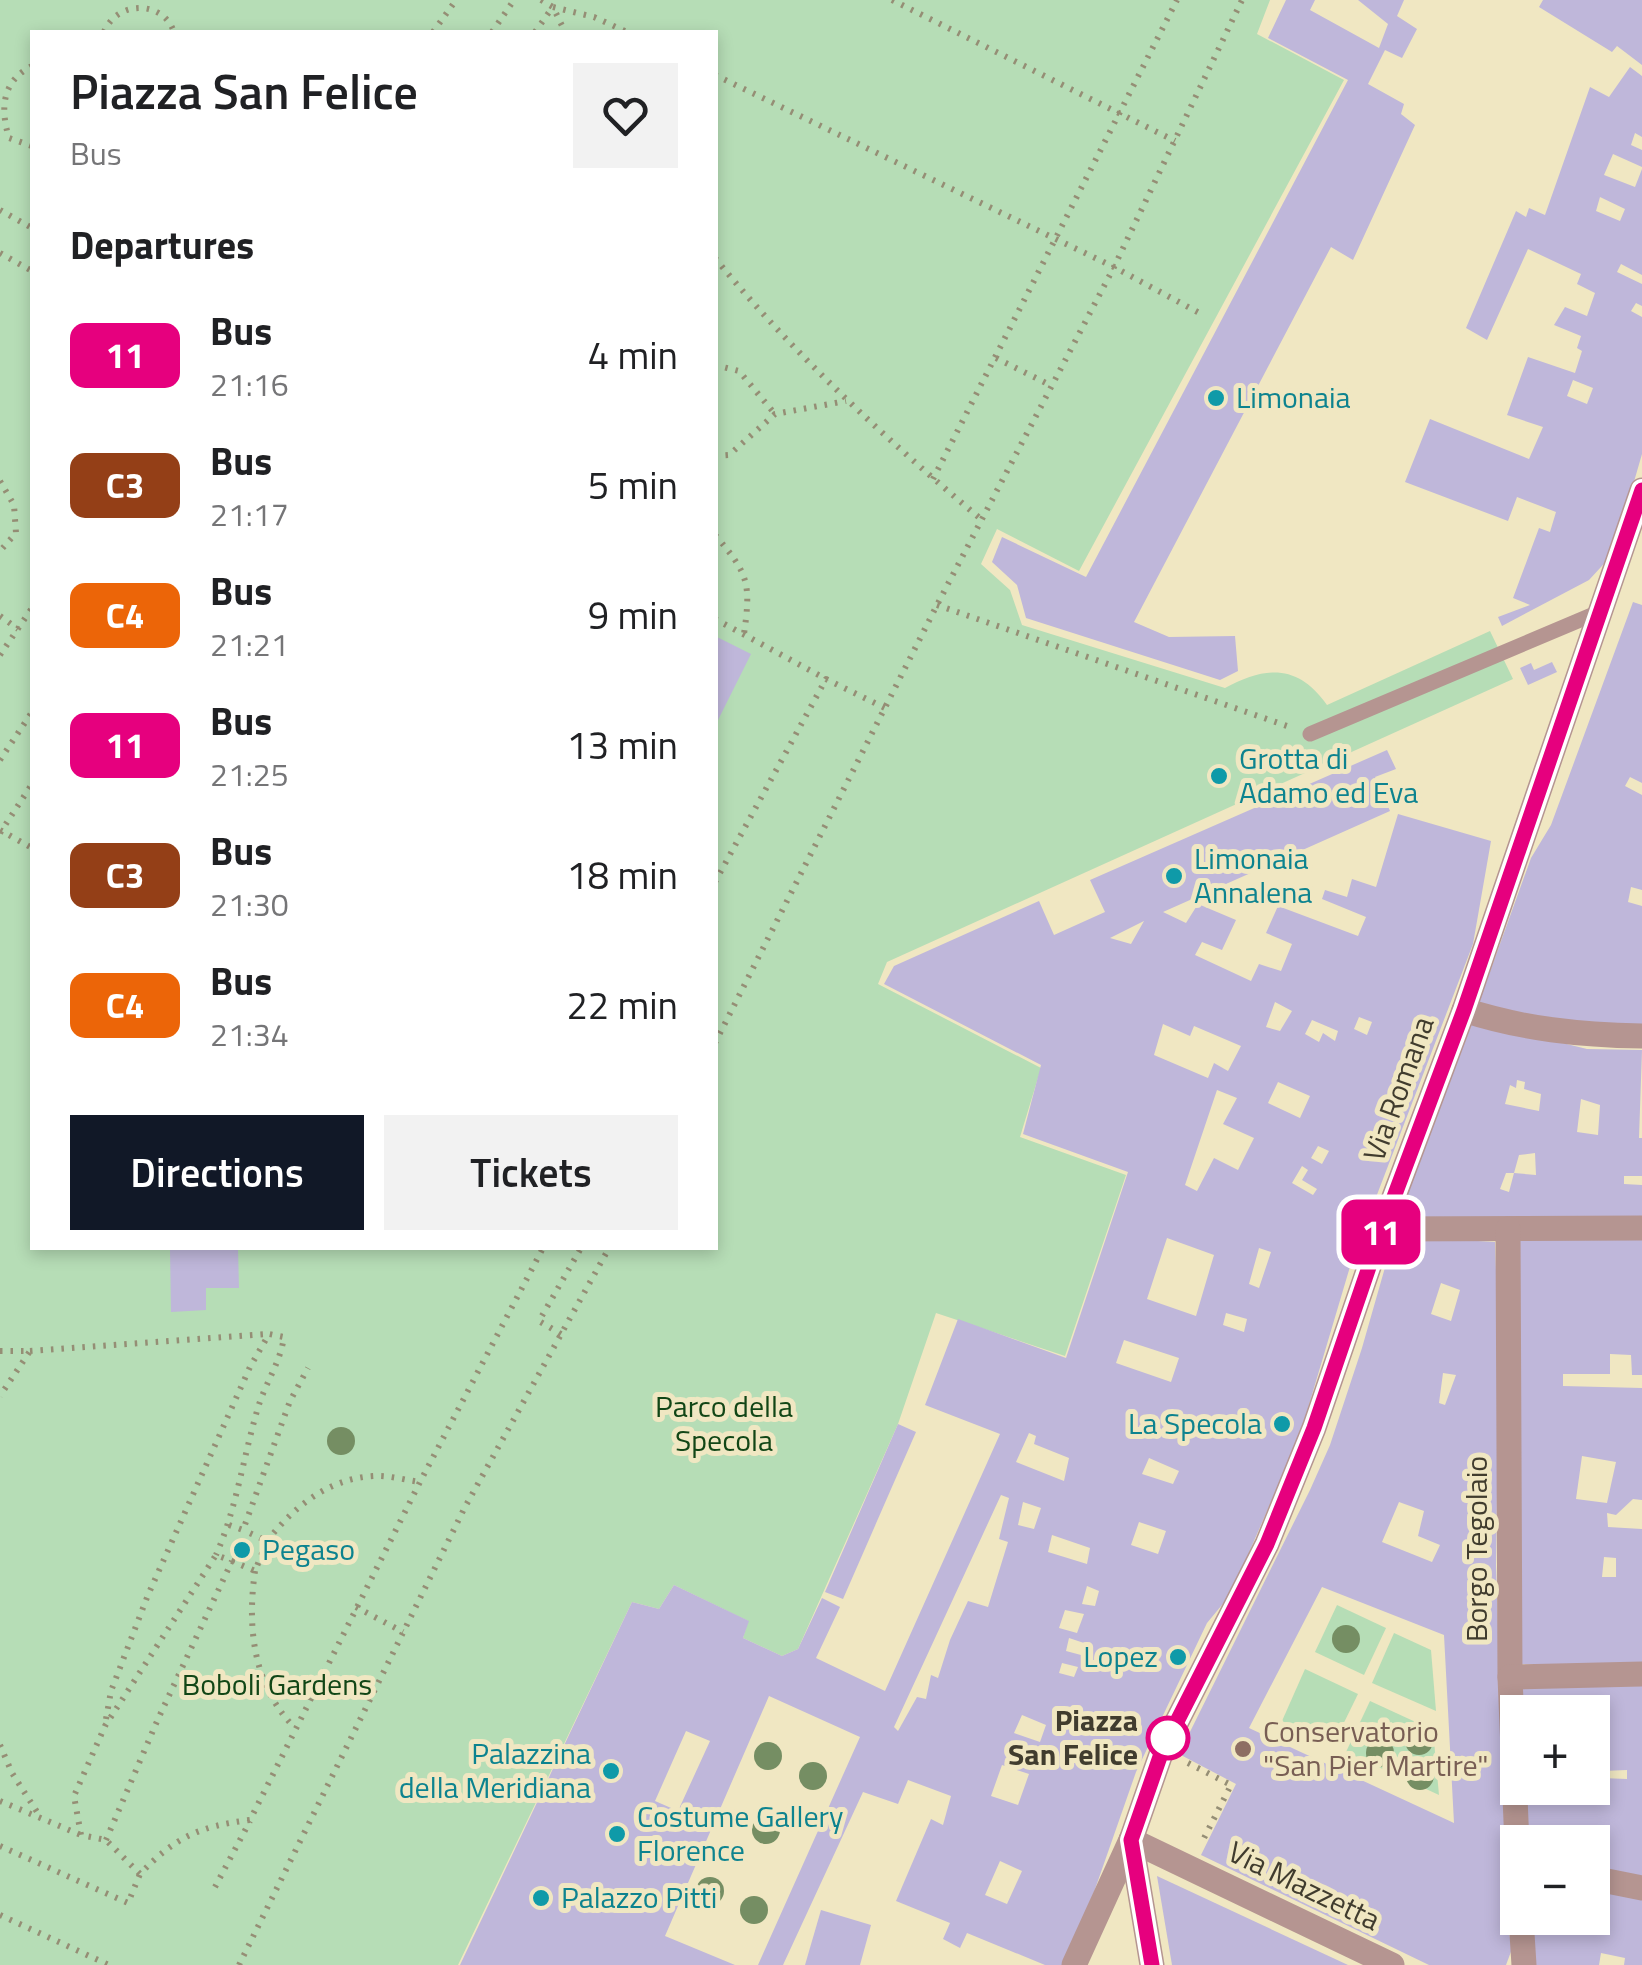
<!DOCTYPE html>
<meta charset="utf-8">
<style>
body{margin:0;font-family:"Titillium Web",sans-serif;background:#f2f2f2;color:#202124;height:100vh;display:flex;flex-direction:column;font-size:38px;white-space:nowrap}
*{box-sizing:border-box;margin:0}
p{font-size:32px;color:#757577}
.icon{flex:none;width:55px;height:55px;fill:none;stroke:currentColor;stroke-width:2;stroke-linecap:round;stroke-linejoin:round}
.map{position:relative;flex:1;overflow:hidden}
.details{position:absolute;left:30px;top:30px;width:688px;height:1220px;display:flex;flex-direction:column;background:#fff;border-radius:0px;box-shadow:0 5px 15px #0003}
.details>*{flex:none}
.badge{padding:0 20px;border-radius:15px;font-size:35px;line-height:65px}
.controls{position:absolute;left:1500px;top:1695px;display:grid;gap:20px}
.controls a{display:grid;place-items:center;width:110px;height:110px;border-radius:0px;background:#fff;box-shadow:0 5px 15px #0003;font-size:50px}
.map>.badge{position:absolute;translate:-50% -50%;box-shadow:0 0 0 5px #fff}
h2{padding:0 40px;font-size:38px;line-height:90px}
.round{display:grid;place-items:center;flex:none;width:105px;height:105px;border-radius:0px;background:#f2f2f2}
.headline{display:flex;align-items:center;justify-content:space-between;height:170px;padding:0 40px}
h1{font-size:48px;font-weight:600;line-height:75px}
.primary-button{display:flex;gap:20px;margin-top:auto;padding:20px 40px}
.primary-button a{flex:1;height:115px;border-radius:0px;background:#111827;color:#fff;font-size:40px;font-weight:600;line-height:115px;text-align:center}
.primary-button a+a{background:#f2f2f2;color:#202124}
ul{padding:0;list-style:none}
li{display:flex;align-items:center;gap:30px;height:130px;padding:0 40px}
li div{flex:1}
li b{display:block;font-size:38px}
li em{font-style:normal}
li .badge{min-width:110px;font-weight:700;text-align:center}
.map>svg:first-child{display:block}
.green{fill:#b6ddb6;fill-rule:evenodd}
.building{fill:#bfb7da;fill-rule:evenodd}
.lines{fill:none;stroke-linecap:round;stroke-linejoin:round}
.path{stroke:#958e75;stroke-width:6;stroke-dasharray:2.5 8;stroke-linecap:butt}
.lane{stroke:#b59591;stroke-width:15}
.street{stroke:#b59591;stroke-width:25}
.tree{fill:#758e63}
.line-casing{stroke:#fff;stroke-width:22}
.line{stroke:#e6007e;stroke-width:15}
.culture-dot{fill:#0f9aa8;stroke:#f0e7c2;stroke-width:4}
.stop-dot{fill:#fff;stroke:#e6007e;stroke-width:5}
.education-dot{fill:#8d6e63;stroke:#f0e7c2;stroke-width:4}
.labels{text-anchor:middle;stroke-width:10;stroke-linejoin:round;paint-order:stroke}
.culture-label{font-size:30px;fill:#0d838f;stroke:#f0e7c2;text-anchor:start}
.street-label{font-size:30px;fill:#403c2e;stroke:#f0e7c2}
.park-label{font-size:30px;fill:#114616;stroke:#f0e7c2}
.stop-label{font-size:30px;font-weight:bold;fill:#403c2e;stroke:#f0e7c2;text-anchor:end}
.education-label{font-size:30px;fill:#785e54;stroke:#f0e7c2;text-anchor:start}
</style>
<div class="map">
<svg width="1642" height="1965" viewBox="0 0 1642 1965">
<rect width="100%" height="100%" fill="#f0e7c2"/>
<g class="green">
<path d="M 0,0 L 1270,0 L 1257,34 L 1344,80 L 1079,571 L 997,529 L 981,564 L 1010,590 L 1022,625 L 1225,688 C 1266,666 1298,664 1327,705 L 1490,631 L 1513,679 L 887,962 L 878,984 L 1041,1068 L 1020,1137 L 1126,1175 L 1065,1356 L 936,1313 L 898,1424 L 798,1649 L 782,1656 L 743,1638 L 748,1621 L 674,1585 L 659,1609 L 632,1602 L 458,1965 L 0,1965 ZM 32,32 L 715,32 L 715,1248 L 32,1248 Z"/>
<polygon points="1337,1605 1386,1628 1364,1675 1315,1652"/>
<polygon points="1394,1633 1431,1650 1436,1711 1372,1683"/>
<polygon points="1305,1669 1358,1694 1333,1745 1282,1721"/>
<polygon points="1370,1701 1433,1730 1439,1795 1346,1752"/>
</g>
<g class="building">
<polygon points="1286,0 1315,0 1310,10 1379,48 1388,24 1358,0 1404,0 1397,16 1417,29 1402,58 1385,50 1368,84 1404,104 1401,114 1415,125 1353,260 1331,247 1134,622 1169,637 1235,636 1238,671 1220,680 1026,618 1017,585 992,562 1002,537 1086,577 1348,80 1268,38"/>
<polygon points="1543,0 1642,0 1642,65 1617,46 1612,52 1539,7"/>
<path d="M 1630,67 L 1642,76 L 1642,137 L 1635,133 L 1631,145 L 1642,150 L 1642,167 L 1613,154 L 1604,175 L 1635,187 L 1642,169 L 1642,275 L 1621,264 L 1617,272 L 1642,284 L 1642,306 L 1636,303 L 1631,311 L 1642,317 L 1642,454 L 1613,554 L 1589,580 L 1502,626 L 1498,617 L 1530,605 L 1513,598 L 1539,528 L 1550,532 L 1556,512 L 1517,497 L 1508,521 L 1405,482 L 1430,419 L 1529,459 L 1543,427 L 1507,415 L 1528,357 L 1575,373 L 1582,351 L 1577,348 L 1581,336 L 1554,325 L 1565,307 L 1587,316 L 1595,293 L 1577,284 L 1581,274 L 1528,249 L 1487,340 L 1466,328 L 1516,211 L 1526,217 L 1529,208 L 1545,215 L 1590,87 L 1609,97 ZM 1600,197 L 1625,209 L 1620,221 L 1596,211 ZM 1573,380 L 1593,388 L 1587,404 L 1567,396 Z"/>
<polygon points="1633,602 1642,605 1642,783 1630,777 1625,786 1642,795 1642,890 1631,887 1628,902 1642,906 1642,1025 1539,1022 1478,1005 1531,858 1551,825"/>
<polygon points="715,636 751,654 715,726"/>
<polygon points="1552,662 1557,672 1528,685 1520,668 1531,663 1534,670"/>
<path d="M 1387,750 L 1396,769 L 1375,777 L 1390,811 L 1163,912 L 1186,923 L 1198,904 L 1236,920 L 1222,950 L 1202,942 L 1195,955 L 1251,981 L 1259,964 L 1281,971 L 1292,944 L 1266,933 L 1278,906 L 1358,936 L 1366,917 L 1322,899 L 1325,890 L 1347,897 L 1352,879 L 1376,887 L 1398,814 L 1491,841 L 1473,944 L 1352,1260 L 1300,1435 L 1231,1594 L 1207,1623 L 1136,1772 L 1094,1892 L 1062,1965 L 1045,1965 L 967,1933 L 960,1948 L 943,1939 L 950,1923 L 896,1901 L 931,1819 L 943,1825 L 951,1796 L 908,1780 L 898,1804 L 863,1792 L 783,1965 L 758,1965 L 860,1737 L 769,1696 L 665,1936 L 735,1965 L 460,1965 L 632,1602 L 659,1609 L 674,1585 L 749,1621 L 743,1638 L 782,1656 L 798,1649 L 822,1598 L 840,1607 L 816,1658 L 885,1691 L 1000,1434 L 925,1405 L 958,1319 L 1066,1358 L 1128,1172 L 1023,1134 L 1041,1065 L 884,984 L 894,966 L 1039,901 L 1054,935 L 1105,912 L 1090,880 ZM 1144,921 L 1131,944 L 1110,938 ZM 1275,1002 L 1292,1011 L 1280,1031 L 1266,1027 ZM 1359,1017 L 1372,1022 L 1367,1035 L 1354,1029 ZM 1312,1020 L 1338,1031 L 1335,1041 L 1323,1033 L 1319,1042 L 1305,1034 ZM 1163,1024 L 1190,1036 L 1194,1026 L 1241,1046 L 1228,1071 L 1214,1063 L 1208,1078 L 1154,1055 ZM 1278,1082 L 1310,1096 L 1300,1118 L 1268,1103 ZM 1217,1090 L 1237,1098 L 1223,1124 L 1254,1138 L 1238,1170 L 1214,1158 L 1197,1191 L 1185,1185 ZM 1318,1146 L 1329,1151 L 1322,1164 L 1311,1158 ZM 1302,1166 L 1308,1170 L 1302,1180 L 1317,1189 L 1313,1195 L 1292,1183 ZM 1167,1238 L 1214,1255 L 1196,1316 L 1147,1299 ZM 1259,1248 L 1271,1252 L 1259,1288 L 1249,1284 ZM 1226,1313 L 1247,1319 L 1244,1332 L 1223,1325 ZM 1124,1340 L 1179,1358 L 1171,1382 L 1116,1363 ZM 1029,1433 L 1036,1436 L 1034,1444 L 1069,1458 L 1064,1481 L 1016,1462 ZM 1149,1458 L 1179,1471 L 1173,1484 L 1142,1474 ZM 1001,1495 L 1009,1498 L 999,1539 L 1008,1542 L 988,1607 L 968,1601 L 950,1640 L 938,1678 L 931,1675 L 926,1699 L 917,1697 L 898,1731 L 894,1727 ZM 1023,1502 L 1041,1508 L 1034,1529 L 1018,1525 ZM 1139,1522 L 1166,1531 L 1158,1554 L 1131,1545 ZM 1052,1535 L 1090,1548 L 1087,1564 L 1048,1552 ZM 1087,1586 L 1099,1591 L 1095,1606 L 1082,1604 ZM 1065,1610 L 1084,1614 L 1077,1633 L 1059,1628 ZM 1069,1638 L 1084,1643 L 1081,1655 L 1066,1651 ZM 1062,1663 L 1078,1667 L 1074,1677 L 1059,1673 ZM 1022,1715 L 1046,1725 L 1040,1742 L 1014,1733 ZM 686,1731 L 710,1741 L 678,1811 L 655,1801 ZM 1002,1765 L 1029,1774 L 1018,1805 L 991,1796 ZM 1000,1861 L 1022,1871 L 1007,1904 L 985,1895 Z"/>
<path d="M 1473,1021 L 1587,1049 L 1642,1050 L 1639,1138 L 1642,1138 L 1642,1176 L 1624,1176 L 1624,1184 L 1642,1185 L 1642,1218 L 1400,1220 L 1415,1169 ZM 1517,1080 L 1525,1082 L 1524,1089 L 1541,1094 L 1539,1111 L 1505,1104 L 1510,1085 L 1516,1088 ZM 1581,1099 L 1600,1105 L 1598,1135 L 1577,1132 ZM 1535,1153 L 1536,1175 L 1514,1173 L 1509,1192 L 1500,1189 L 1506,1173 L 1514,1173 L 1519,1155 Z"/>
<path d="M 1394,1236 L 1495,1242 L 1499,1353 L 1496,1565 L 1508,1927 L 1512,1949 L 1506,1965 L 1429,1965 L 1201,1855 L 1236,1784 L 1179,1754 L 1310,1490 L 1330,1445 L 1362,1348 ZM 1441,1283 L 1460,1290 L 1451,1321 L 1431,1314 ZM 1443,1373 L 1456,1375 L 1445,1405 L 1439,1403 ZM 1399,1502 L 1424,1511 L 1418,1536 L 1440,1545 L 1432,1562 L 1382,1542 ZM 1322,1587 L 1444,1635 L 1454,1823 L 1249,1728 Z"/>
<path d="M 1519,1237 L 1642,1237 L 1642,1375 L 1632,1375 L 1631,1355 L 1610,1354 L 1610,1374 L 1563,1374 L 1563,1386 L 1642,1388 L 1642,1500 L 1633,1499 L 1616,1515 L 1607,1513 L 1608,1527 L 1642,1529 L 1642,1666 L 1520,1664 ZM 1582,1456 L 1616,1462 L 1607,1503 L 1576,1499 ZM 1604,1557 L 1616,1558 L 1616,1577 L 1602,1577 Z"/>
<polygon points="238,1248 239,1288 206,1288 206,1310 171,1312 170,1250"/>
<polygon points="898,1424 916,1432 843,1599 825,1592"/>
<path d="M 1642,1686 L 1642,1880 L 1592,1869 L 1592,1842 L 1529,1842 L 1526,1788 L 1592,1788 L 1592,1712 L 1522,1712 L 1520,1687 ZM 1627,1770 L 1627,1779 L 1602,1778 L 1602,1771 Z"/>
<polygon points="1157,1876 1348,1965 1172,1965"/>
<polygon points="1592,1888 1642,1900 1642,1965 1624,1965 1625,1958 1601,1953 1599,1965 1534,1965 1531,1918 1592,1918"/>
<polygon points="821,1910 871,1925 860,1965 805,1965"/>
</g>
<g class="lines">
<g class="path">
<polyline points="541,0 553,7 565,32"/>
<polyline points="892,0 1175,141"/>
<polyline points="553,7 594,17 627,32"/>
<path d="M 104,32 C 117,0 163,0 174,32"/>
<polyline points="433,32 456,0"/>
<polyline points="492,32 514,0"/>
<polyline points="535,32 552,8"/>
<path d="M 32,66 C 2,81 0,108 9,138 L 32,146"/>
<polyline points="715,75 1114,267 1203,315"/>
<polyline points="0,210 32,228"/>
<polyline points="0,253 32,271"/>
<path d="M 715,258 C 794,355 886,439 982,520"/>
<polyline points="996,358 1052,386"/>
<polyline points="715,365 739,371 775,414"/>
<polyline points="715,456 729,455 775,414 846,401"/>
<polyline points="933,479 1177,0"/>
<polyline points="0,481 14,505 16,533 0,551"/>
<path d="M 715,535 C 749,574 751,584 744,634"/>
<polyline points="937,605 1290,727"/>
<polyline points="0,616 18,629"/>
<polyline points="715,619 826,679"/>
<polyline points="0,655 32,608"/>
<polyline points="0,760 32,712"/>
<polyline points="0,830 32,848"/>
<polyline points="0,833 32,784"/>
<polyline points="715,882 826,679 885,708"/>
<polyline points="715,1043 937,605 1114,267 1242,0"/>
<polyline points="561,1334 539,1321 581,1248"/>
<polyline points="0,1351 30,1351 0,1396"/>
<polyline points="30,1351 268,1334"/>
<polyline points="229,1525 243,1530 290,1401 308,1368"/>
<path d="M 267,1541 C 294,1507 327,1479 373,1476 C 388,1475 405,1480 420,1482"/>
<polyline points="232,1561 255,1571 267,1541 243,1530"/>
<path d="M 255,1571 C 247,1627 253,1685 294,1727"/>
<polyline points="356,1607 403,1632"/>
<path d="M 106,1719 L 111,1691 L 148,1595 L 250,1367 L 269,1334 L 284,1337 C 280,1364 264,1385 257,1411 C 243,1459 236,1510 216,1555"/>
<polyline points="0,1745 12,1773 41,1818"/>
<polyline points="1188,1763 1231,1785 1202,1842"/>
<polyline points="0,1801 81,1835"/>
<path d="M 106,1840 L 158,1719 L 232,1561 L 216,1555 L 105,1726 L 74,1796 L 81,1835 L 106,1840 L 140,1874 C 175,1837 200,1826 250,1820 L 420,1482 L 543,1248"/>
<polyline points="0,1846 128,1903 140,1874"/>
<polyline points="215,1887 250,1821"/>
<polyline points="0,1915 109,1965"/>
<polyline points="239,1965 465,1507 609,1248"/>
</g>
<polyline class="lane" points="1310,734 1599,612"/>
<g class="street">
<path d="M 1464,1010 C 1523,1029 1580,1035 1642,1036"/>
<polyline points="1382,1229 1642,1228"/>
<polyline points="1508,1229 1510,1677 1518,1869"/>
<polyline points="1510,1677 1642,1674"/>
<polyline points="1131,1840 1392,1965"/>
<polyline points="1131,1840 1152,1965"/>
<polyline points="1592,1878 1642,1888"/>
<polyline points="1521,1918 1524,1965"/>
<polyline points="1074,1965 1131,1840 1162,1751 1267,1544 1314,1428 1382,1229 1464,1010 1642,490"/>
</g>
</g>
<g class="tree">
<circle cx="341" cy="1441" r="14"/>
<circle cx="1346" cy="1639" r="14"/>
<circle cx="1419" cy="1741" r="14"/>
<circle cx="1380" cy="1753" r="14"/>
<circle cx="768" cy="1756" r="14"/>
<circle cx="813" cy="1776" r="14"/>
<circle cx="1420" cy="1776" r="14"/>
<circle cx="766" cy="1830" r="14"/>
<circle cx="710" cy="1891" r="14"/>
<circle cx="754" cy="1910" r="14"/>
</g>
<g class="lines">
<g class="line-casing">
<polyline id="line" points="1152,1965 1131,1840 1162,1751 1267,1544 1314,1428 1382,1229 1464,1010 1642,490"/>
</g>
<use href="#line" class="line"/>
</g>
<g class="culture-dot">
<circle cx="1216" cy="398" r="10"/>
<circle cx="1219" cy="776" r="10"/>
<circle cx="1174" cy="876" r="10"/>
<circle cx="1282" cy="1424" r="10"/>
<circle cx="242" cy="1550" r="10"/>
<circle cx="1178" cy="1657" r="10"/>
<circle cx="611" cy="1771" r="10"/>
<circle cx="617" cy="1834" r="10"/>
<circle cx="541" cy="1898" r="10"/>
</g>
<circle class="stop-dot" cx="1168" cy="1738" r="20"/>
<circle class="education-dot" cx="1243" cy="1749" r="10"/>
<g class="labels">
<g class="culture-label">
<text x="1236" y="408">Limonaia</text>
<text x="1239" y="769">Grotta di<tspan x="1239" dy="34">Adamo ed Eva</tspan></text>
<text x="1194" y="869">Limonaia<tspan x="1194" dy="34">Annalena</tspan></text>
<text x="1262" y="1434" text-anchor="end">La Specola</text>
<text x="262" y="1560">Pegaso</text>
<text x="1158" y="1667" text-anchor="end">Lopez</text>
<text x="591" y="1764" text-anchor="end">Palazzina<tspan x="591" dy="34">della Meridiana</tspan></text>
<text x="637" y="1827">Costume Gallery<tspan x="637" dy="34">Florence</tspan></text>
<text x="561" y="1908">Palazzo Pitti</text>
</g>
<g class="street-label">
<text transform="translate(1399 1089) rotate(-70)" y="10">Via Romana</text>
<text transform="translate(1477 1549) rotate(-90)" y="10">Borgo Tegolaio</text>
<text transform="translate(1304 1886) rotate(26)" y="10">Via Mazzetta</text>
</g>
<g class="park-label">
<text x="724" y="1417">Parco della<tspan x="724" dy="34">Specola</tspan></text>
<text x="277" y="1695">Boboli Gardens</text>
</g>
<g class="stop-label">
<text x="1138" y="1731">Piazza<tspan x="1138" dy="34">San Felice</tspan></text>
</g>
<g class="education-label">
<text x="1263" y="1742">Conservatorio<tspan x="1263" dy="34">"San Pier Martire"</tspan></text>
</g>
</g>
</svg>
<div class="controls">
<a>+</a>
<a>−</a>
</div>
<b class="badge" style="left:1381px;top:1232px;background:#e6007e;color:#fff">11</b>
<section class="details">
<div class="headline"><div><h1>Piazza San Felice</h1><p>Bus</p></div><a class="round"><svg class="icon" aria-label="heart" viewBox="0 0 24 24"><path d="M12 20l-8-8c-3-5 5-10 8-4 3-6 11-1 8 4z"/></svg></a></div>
<h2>Departures</h2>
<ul>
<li><span class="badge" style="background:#e6007e;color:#fff">11</span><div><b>Bus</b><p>21:16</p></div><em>4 min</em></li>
<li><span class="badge" style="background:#943f17;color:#fff">C3</span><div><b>Bus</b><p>21:17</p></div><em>5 min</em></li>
<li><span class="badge" style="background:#ec6508;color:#fff">C4</span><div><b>Bus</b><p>21:21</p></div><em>9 min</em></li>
<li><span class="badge" style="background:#e6007e;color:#fff">11</span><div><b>Bus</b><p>21:25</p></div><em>13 min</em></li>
<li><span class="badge" style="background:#943f17;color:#fff">C3</span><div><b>Bus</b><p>21:30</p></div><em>18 min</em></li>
<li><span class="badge" style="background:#ec6508;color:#fff">C4</span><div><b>Bus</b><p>21:34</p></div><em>22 min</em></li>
</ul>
<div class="primary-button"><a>Directions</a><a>Tickets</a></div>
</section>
</div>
